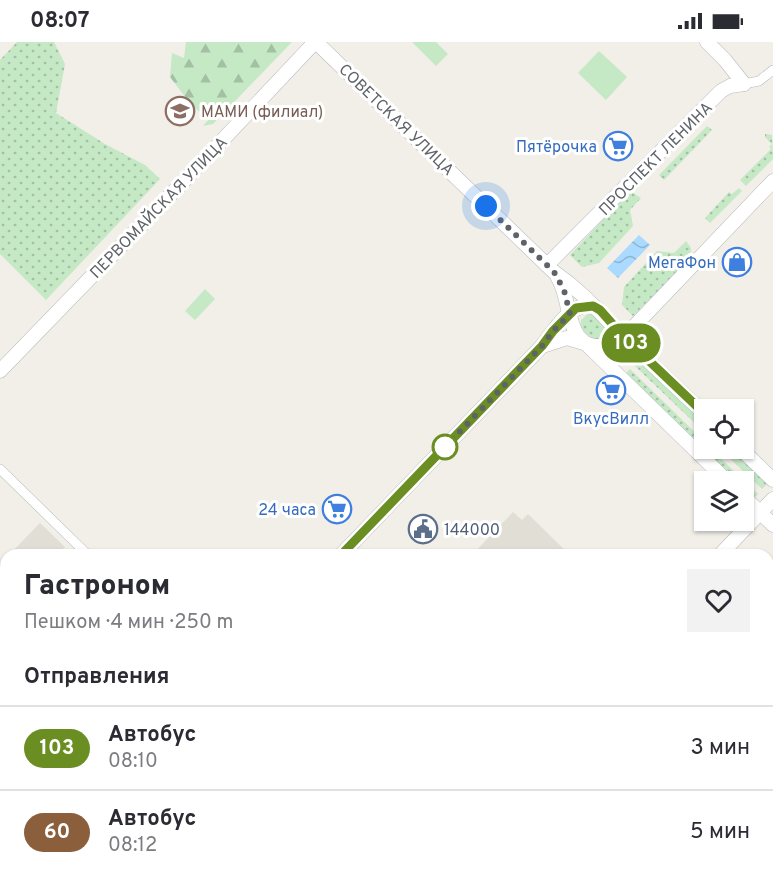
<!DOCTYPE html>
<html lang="ru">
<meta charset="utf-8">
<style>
body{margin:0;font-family:Overpass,sans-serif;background:#f2f2f3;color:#2b2b33;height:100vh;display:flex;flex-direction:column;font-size:22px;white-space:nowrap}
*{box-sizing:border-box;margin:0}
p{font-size:20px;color:#7c7c81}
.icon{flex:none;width:33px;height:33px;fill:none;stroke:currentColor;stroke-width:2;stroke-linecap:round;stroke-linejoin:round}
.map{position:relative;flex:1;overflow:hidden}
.sheet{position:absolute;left:0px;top:507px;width:774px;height:336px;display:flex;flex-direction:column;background:#fff;border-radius:18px 18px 0 0;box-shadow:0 2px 4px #0004}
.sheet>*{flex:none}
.badge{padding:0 12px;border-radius:20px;font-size:21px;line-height:39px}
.fabs{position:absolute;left:694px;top:357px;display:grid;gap:12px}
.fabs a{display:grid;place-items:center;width:60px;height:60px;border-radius:0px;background:#fff;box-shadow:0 2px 4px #0004;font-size:30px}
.you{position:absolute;width:30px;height:30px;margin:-15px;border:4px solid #fff;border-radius:50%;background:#1a73e8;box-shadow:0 0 0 9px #1a73e833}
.map>.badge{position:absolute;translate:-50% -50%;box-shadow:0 0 0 3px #fff}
h2{padding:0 24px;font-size:22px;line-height:54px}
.round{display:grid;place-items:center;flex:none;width:63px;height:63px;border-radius:0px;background:#f2f2f3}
.overview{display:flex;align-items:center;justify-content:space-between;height:102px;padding:0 24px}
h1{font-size:28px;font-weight:800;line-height:45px}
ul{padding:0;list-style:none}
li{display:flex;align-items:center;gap:18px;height:84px;padding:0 24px;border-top:2px solid #e1e1e2}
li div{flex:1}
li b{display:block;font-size:22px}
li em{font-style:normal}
li .badge{min-width:66px;font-weight:700;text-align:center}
.status{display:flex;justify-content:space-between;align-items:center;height:42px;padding:0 30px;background:#fff;direction:ltr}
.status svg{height:16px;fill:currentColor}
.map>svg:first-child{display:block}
.commercial{fill:#fef7e0}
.education{fill:#e1ded6}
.medical{fill:#fce8e6}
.green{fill:url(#green-dots)}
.forest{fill:url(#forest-firs)}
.pitch{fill:#c5e8c5}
.water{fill:url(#water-waves)}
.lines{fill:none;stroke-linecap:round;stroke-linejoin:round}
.street-casing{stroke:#b5b8bc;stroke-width:10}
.secondary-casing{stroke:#b6babf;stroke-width:15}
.street{stroke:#fff;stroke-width:9}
.secondary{stroke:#fff;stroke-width:14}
.line-casing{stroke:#fff;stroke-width:14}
.line{stroke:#6b8e23;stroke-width:9}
.walk{stroke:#5f6368;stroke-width:6;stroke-dasharray:0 10.8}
.stop-dot{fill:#fff;stroke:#6b8e23;stroke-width:3}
.labels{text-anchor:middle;stroke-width:6;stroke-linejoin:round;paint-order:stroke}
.education-label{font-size:16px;fill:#785e54;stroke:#fff;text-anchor:start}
.street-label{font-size:16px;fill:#5f6368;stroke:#fff}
.shop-label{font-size:16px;fill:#366cbe;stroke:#fff;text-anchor:end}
.service-label{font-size:16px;fill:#4e5e75;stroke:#fff;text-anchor:start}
</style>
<div class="status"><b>08:07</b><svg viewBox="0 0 49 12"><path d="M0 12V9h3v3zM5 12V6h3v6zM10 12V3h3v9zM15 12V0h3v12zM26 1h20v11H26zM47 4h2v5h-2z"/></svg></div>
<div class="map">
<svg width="773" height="843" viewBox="0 0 773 843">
<defs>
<pattern id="green-dots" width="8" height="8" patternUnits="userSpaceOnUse" patternTransform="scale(1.5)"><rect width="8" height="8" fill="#c5e8c5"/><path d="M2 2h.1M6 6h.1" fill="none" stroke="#a3c0a4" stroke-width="1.8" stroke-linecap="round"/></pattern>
<pattern id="forest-firs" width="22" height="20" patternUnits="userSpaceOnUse" patternTransform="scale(1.5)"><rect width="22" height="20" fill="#c5e8c5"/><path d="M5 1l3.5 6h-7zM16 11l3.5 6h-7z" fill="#a3c0a4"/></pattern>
<pattern id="water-waves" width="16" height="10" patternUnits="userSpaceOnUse" patternTransform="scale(1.5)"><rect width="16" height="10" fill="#aadaff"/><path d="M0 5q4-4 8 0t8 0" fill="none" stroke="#8eb4d2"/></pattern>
</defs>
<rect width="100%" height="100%" fill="#f1efe8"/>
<polygon class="commercial" points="768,636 773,640 773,724 768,729"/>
<g class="education">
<polygon points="513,470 522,478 528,472 570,513 472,513"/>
<polygon points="40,481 65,505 57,513 9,513"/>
<polygon points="6,516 6,646 0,640 0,522"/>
<polygon points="246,837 339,837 333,843 252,843"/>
</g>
<polygon class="medical" points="768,815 773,820 773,843 424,843 430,837 768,837"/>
<g class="green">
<polygon points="17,0 54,0 65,22 56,71 105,102 145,123 160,137 46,258 0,212 0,18"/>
<polygon points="707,84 712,88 664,138 659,133"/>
<polygon points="765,92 772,93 773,117 746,144 740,138 771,107 769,105 772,102 765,95"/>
<polygon points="739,146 742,149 710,181 705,176 729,150 732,152"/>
<polygon points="633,151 641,156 630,168 633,184 599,221 582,225 570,213 625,154"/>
<polygon points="686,199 691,206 690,216 633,274 622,263 624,245 657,209 674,211"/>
<path d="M 588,272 L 594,272 L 607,287 L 606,293 L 600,298 C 590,297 580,290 581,278 Z"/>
<polygon points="640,317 705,380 705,391 634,323"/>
<polygon points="630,327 705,400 705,406 711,407 758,452 753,457 744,449 744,440 734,439 624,333"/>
<polygon points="720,407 732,407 768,441 762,447"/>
</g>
<polygon class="forest" points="186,0 292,0 213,82 203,84 208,78 189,60 170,35 172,11 184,16"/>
<g class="pitch">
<polygon points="412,0 436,0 448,12 436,24"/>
<polygon points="599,9 627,35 606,58 578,31"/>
<polygon points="205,247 215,257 195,278 185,269"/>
</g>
<polygon class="water" points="639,193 650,203 618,236 607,226"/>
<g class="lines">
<g class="street-casing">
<g id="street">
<polyline points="744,42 759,39 773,28"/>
<polyline points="0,427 88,513"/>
<polyline points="768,799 773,804"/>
</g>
</g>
<g class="secondary-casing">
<g id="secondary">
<path d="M 316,0 L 554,230 C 583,250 601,272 625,296 C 651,322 678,347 705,372"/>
<polyline points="707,0 725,18 744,42"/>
<polyline points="547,223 721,49 730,44 744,42"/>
<path d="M 557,234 C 569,253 566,276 578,294 L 728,440"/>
<polyline points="542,304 567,296 594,304 602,304 616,300 624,295 773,139"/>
<polyline points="0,329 183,140 315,0"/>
<polyline points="740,406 773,438"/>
<polyline points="744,455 773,483"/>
<path d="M 341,513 L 542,304 C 554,288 574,254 598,267"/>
<polyline points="720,513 773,457"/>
<polyline points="25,843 31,837"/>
<polyline points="401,843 406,837"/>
</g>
</g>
<use href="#street" class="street"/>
<use href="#secondary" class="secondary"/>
</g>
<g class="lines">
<g class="line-casing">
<polyline id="line" points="341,513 542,304 553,289 576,266 593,264 600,268 624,295 705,372"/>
</g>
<use href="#line" class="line"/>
<polyline class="walk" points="445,405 542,304 553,289 570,272 564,248 554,230 486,164"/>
</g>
<defs>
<g id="university-ring" transform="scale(1.5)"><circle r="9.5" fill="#fff" stroke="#8d6e63" stroke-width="1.5"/><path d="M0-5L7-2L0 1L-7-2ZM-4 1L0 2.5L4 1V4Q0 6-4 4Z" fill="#8d6e63"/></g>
<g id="supermarket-ring" transform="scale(1.5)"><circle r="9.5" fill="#fff" stroke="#3f7fe0" stroke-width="1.5"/><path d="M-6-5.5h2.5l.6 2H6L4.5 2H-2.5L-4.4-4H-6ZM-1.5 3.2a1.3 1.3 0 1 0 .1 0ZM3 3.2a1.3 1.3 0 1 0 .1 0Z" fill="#3f7fe0"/></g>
<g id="shop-ring" transform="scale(1.5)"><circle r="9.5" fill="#fff" stroke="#3f7fe0" stroke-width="1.5"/><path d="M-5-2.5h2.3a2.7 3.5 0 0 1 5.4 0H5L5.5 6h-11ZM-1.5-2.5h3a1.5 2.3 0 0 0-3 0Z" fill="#3f7fe0"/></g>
<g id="civic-ring" transform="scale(1.5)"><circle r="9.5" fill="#fff" stroke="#5c6f8a" stroke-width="1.5"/><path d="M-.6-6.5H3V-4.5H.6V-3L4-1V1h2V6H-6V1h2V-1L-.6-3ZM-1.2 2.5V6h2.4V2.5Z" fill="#5c6f8a"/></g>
</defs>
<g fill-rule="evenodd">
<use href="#university-ring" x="180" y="69"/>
<use href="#supermarket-ring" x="618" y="104"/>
<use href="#shop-ring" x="737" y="220"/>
<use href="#supermarket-ring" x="611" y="348"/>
<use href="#supermarket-ring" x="337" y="467"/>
<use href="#civic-ring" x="423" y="487"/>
</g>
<circle class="stop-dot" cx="445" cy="405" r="12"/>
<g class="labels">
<g class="education-label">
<text x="201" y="75">МАМИ (филиал)</text>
</g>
<g class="street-label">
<text transform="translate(397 77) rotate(44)" y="6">СОВЕТСКАЯ УЛИЦА</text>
<text transform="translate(655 116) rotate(-45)" y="6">ПРОСПЕКТ ЛЕНИНА</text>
<text transform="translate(158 165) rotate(-46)" y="6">ПЕРВОМАЙСКАЯ УЛИЦА</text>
</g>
<g class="shop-label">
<text x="597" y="110">Пятёрочка</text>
<text x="716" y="226">МегаФон</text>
<text x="611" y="382" text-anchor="middle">ВкусВилл</text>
<text x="316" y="473">24 часа</text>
</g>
<g class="service-label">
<text x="444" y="493">144000</text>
</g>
</g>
</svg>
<div class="fabs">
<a><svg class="icon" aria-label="locate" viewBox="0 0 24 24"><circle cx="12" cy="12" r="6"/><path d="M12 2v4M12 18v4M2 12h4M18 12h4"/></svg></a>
<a><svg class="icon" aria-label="layers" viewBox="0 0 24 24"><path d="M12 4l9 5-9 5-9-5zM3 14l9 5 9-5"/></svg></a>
</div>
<div class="you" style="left:486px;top:164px"></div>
<b class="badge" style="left:631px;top:301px;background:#6b8e23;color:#fff">103</b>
<section class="sheet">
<div class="overview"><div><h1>Гастроном</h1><p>Пешком · 4 мин · 250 m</p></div><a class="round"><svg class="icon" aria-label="heart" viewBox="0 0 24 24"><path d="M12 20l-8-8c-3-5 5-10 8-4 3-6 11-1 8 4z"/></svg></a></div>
<h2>Отправления</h2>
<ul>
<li><span class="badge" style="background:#6b8e23;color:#fff">103</span><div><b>Автобус</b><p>08:10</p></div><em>3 мин</em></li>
<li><span class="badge" style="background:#8b5e3c;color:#fff">60</span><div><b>Автобус</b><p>08:12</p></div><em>5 мин</em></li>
</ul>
</section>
</div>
